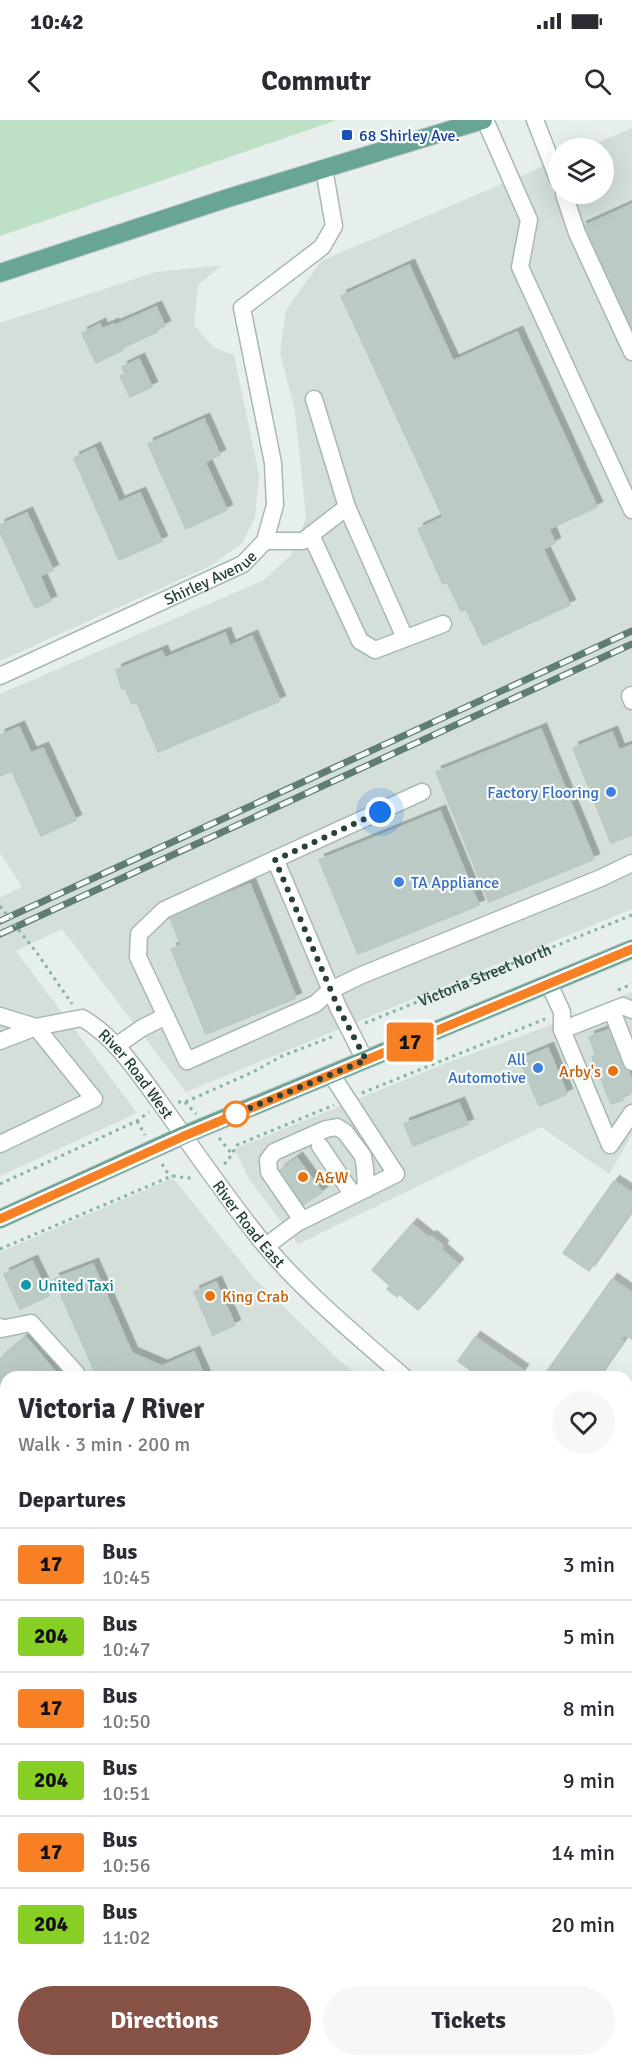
<!DOCTYPE html>
<meta charset="utf-8">
<style>
body{margin:0;font-family:Signika,sans-serif;background:#f7f7f7;color:#2b2b33;height:100vh;display:flex;flex-direction:column;font-size:22px;white-space:nowrap}
*{box-sizing:border-box;margin:0}
p{font-size:20px;color:#7c7c81}
.icon{flex:none;width:33px;height:33px;fill:none;stroke:currentColor;stroke-width:2;stroke-linecap:round;stroke-linejoin:round}
.map{position:relative;flex:1;overflow:hidden}
.drawer{position:absolute;left:0px;top:1251px;width:633px;height:696px;display:flex;flex-direction:column;background:#fff;border-radius:18px 18px 0 0;box-shadow:0 6px 24px #0002}
.drawer>*{flex:none}
.badge{padding:0 12px;border-radius:4px;font-size:21px;line-height:39px}
.fabs{position:absolute;left:548px;top:18px;display:grid;gap:12px}
.fabs a{display:grid;place-items:center;width:66px;height:66px;border-radius:50%;background:#fff;box-shadow:0 6px 24px #0002;font-size:30px}
.you{position:absolute;width:30px;height:30px;margin:-15px;border:4px solid #fff;border-radius:50%;background:#1a73e8;box-shadow:0 0 0 9px #1a73e833}
.map>.badge{position:absolute;translate:-50% -50%;box-shadow:0 0 0 3px #fff}
h2{padding:0 18px;font-size:22px;line-height:54px}
.round{display:grid;place-items:center;flex:none;width:63px;height:63px;border-radius:32px;background:#f7f7f7}
.head{display:flex;align-items:center;justify-content:space-between;height:102px;padding:0 18px}
h1{font-size:28px;font-weight:800;line-height:45px}
.primary-button{display:flex;gap:12px;margin-top:auto;padding:12px 18px}
.primary-button a{flex:1;height:69px;border-radius:36px;background:#865246;color:#fff;font-size:24px;font-weight:800;line-height:69px;text-align:center}
.primary-button a+a{background:#f7f7f7;color:#2b2b33}
ul{padding:0;list-style:none}
li{display:flex;align-items:center;gap:18px;height:72px;padding:0 18px;border-top:2px solid #e1e1e2}
li div{flex:1}
li b{display:block;font-size:22px}
li em{font-style:normal}
li .badge{min-width:66px;font-weight:700;text-align:center}
.status{display:flex;justify-content:space-between;align-items:center;height:42px;padding:0 30px;background:#fff;direction:ltr}
.status svg{height:16px;fill:currentColor}
header{display:flex;justify-content:space-between;align-items:center;height:78px;padding:0 18px;background:#fff;font-size:27px;font-weight:800}
.map>svg:first-child{display:block}
.built{fill:#d4dfda}
.green{fill:#bee0c7}
.building{fill:#bbcac4;stroke:#b8c9c2;stroke-width:1.5;filter:url(#shadow)}
.lines{fill:none;stroke-linecap:round;stroke-linejoin:round}
.minor-casing{stroke:#a8b8b2;stroke-width:19}
.major-casing{stroke:#c2cac8;stroke-width:20}
.path{stroke:#85b3a5;stroke-width:3;stroke-dasharray:3 4.5;stroke-linecap:butt}
.minor{stroke:#fff;stroke-width:16}
.major{stroke:#69a596;stroke-width:18}
.rail-casing{stroke:#5f7d75;stroke-width:7}
.rail{stroke:#f7fbf9;stroke-width:4.5;stroke-dasharray:14;stroke-linecap:butt}
.path-bridge{stroke:#85b3a5;stroke-width:3;stroke-dasharray:3 4.5;stroke-linecap:butt}
.line-casing{stroke:#fff;stroke-width:14}
.line{stroke:#f78025;stroke-width:9}
.walk{stroke:#24423a;stroke-width:6;stroke-dasharray:0 10.8}
.transit-dot{fill:#1a4fb4;stroke:#f7fbf9;stroke-width:2}
.shop-dot{fill:#3f7fe0;stroke:#f7fbf9;stroke-width:2}
.food-dot{fill:#e8710a;stroke:#f7fbf9;stroke-width:2}
.stop-dot{fill:#fff;stroke:#f78025;stroke-width:3}
.culture-dot{fill:#0f9aa8;stroke:#f7fbf9;stroke-width:2}
.labels{text-anchor:middle;stroke-width:4.5;stroke-linejoin:round;paint-order:stroke}
.transit-label{font-size:16px;fill:#164399;stroke:#f7fbf9;text-anchor:start}
.street-label{font-size:16px;fill:#24423a;stroke:#f7fbf9}
.shop-label{font-size:16px;fill:#366cbe;stroke:#f7fbf9;text-anchor:end}
.food-label{font-size:16px;fill:#c56008;stroke:#f7fbf9;text-anchor:start}
.culture-label{font-size:16px;fill:#0d838f;stroke:#f7fbf9;text-anchor:start}
</style>
<div class="status"><b>10:42</b><svg viewBox="0 0 49 12"><path d="M0 12V9h3v3zM5 12V6h3v6zM10 12V3h3v9zM15 12V0h3v12zM26 1h20v11H26zM47 4h2v5h-2z"/></svg></div>
<header><svg class="icon" aria-label="back" viewBox="0 0 24 24"><path d="M15 5l-7 7 7 7"/></svg>Commutr<svg class="icon" aria-label="search" viewBox="0 0 24 24"><circle cx="10" cy="10" r="6"/><path d="M15 15l6 6"/></svg></header>
<div class="map">
<svg width="632" height="1947" viewBox="0 0 632 1947">
<defs>
<filter id="shadow"><feDropShadow dx="5.5" dy="-5.5" stdDeviation="0" flood-color="#0004"/></filter>
</defs>
<rect width="100%" height="100%" fill="#e6efeb"/>
<g class="built">
<polygon points="632,8 632,789 186,972 62,809 16,831 137,993 0,1056 0,777 22,767 0,733 0,574 264,460 291,435 306,398 295,291 280,233 286,190 321,141 558,40 558,74 603,74 603,28 585,28"/>
<polygon points="222,145 198,165 194,205 214,228 234,235 259,355 255,397 242,423 212,445 0,541 0,203 156,152"/>
<polygon points="632,872 632,1015 609,1054 541,1007 298,1124 251,1062 234,1029 449,942 543,908"/>
<polygon points="173,1058 254,1158 339,1240 360,1257 6,1257 6,1448 0,1451 0,1132"/>
</g>
<polygon class="green" points="0,0 337,0 0,116"/>
<g class="building">
<polygon points="632,84 632,218 581,107"/>
<polygon points="409,145 453,241 517,212 597,387 549,409 555,423 543,429 570,485 483,525 466,489 461,491 447,462 443,464 418,409 443,397 341,176"/>
<polygon points="156,187 165,206 157,210 157,212 122,228 123,230 96,243 82,213 100,204 102,209 113,204 113,206"/>
<polygon points="139,239 152,267 130,277 120,256 125,254 122,247"/>
<polygon points="204,299 220,335 205,342 227,390 186,409 148,324"/>
<polygon points="95,328 119,382 140,373 162,421 119,440 74,338"/>
<polygon points="27,393 53,450 40,456 51,481 35,488 0,412 0,405"/>
<polygon points="225,513 230,526 252,516 280,581 158,632 137,583 132,584 125,568 122,569 116,550 162,531 165,538"/>
<polygon points="19,607 31,633 43,628 76,700 41,716 12,651 0,656 0,615"/>
<polygon points="541,609 594,739 489,782 436,652"/>
<polygon points="612,612 619,630 632,625 632,715 611,723 573,628"/>
<polygon points="440,691 479,785 358,834 319,740"/>
<polygon points="250,764 296,878 206,914 171,829 181,825 169,796"/>
<polygon points="612,908 632,960 632,972 622,976 623,980 611,984 592,937 596,936 589,917"/>
<polygon points="548,928 567,974 539,986 520,940"/>
<polygon points="459,983 468,1004 413,1026 404,1004"/>
<polygon points="297,1038 322,1072 303,1085 279,1051"/>
<polygon points="614,1061 632,1073 632,1090 589,1151 563,1133"/>
<polygon points="412,1104 429,1118 431,1116 443,1126 441,1129 458,1144 418,1190 399,1174 397,1177 387,1169 390,1166 372,1150"/>
<polygon points="32,1141 49,1176 20,1189 4,1154"/>
<polygon points="93,1144 132,1233 94,1250 54,1159"/>
<polygon points="612,1159 632,1173 632,1219 624,1214 620,1219 623,1221 598,1257 543,1257"/>
<polygon points="216,1162 235,1205 213,1215 194,1172"/>
<polygon points="26,1217 58,1255 56,1257 6,1257 6,1298 0,1303 0,1239"/>
<polygon points="475,1217 523,1250 518,1257 480,1257 458,1241"/>
<polygon points="194,1232 205,1257 97,1257 94,1250 132,1233 162,1246"/>
<polygon points="632,1292 632,1319 627,1316 627,1299"/>
<polygon points="0,1326 6,1340 6,1402 0,1405"/>
<polygon points="6,1531 6,1558 0,1544 0,1534"/>
<polygon points="627,1569 632,1578 632,1584 627,1586"/>
<polygon points="6,1585 6,1608 0,1595 0,1587"/>
<polygon points="6,1702 6,1731 4,1731 0,1720 0,1705"/>
<polygon points="6,1855 6,1872 5,1872 0,1857"/>
<polygon points="627,1873 632,1880 632,1909 629,1906 627,1908"/>
<polygon points="256,1941 278,1941 281,1947 259,1947"/>
<polygon points="481,1941 492,1941 495,1947 473,1947 482,1943"/>
<polygon points="502,1941 537,1941 539,1944 533,1947 505,1947"/>
</g>
<g class="lines">
<g class="minor-casing">
<g id="minor">
<polyline points="485,0 529,100 520,147 632,390"/>
<polyline points="535,0 558,59"/>
<polyline points="564,74 577,113 632,232"/>
<polyline points="347,387 405,518"/>
<polyline points="311,415 360,521 375,530 443,504"/>
<polyline points="265,421 303,421 347,387 314,279"/>
<path id="s2" d="M 0,556 L 243,444 L 265,421 L 275,385 L 273,343 L 242,188 L 322,127 L 334,106 L 324,49"/>
<polyline points="632,575 630,576 632,581"/>
<polyline points="422,672 164,790 139,814 138,837 187,941 315,884 331,870 362,855 601,758 632,743"/>
<polyline points="275,739 338,887 365,940"/>
<polyline points="549,864 562,892 562,910 610,1025 632,993"/>
<polyline points="612,891 632,942"/>
<polyline points="0,896 36,907 94,979 0,1024"/>
<polyline points="562,910 623,886 632,890"/>
<path id="s3" d="M 0,921 L 36,907 L 82,898 C 115,917 137,951 159,981 C 192,1027 224,1074 259,1118 C 301,1170 354,1213 404,1257"/>
<polyline points="116,926 142,908 166,896"/>
<polyline points="320,1026 353,1075"/>
<polyline points="302,1100 269,1052 268,1040 274,1032 326,1009 337,1007 345,1012 363,1036 365,1048 366,1069"/>
<polyline points="266,1126 297,1103 396,1054 331,954"/>
<polyline points="0,1207 1,1209 31,1203 76,1253 77,1257"/>
<polyline points="627,1444 632,1448"/>
<polyline points="0,1471 6,1469"/>
<polyline points="0,1661 6,1658"/>
<polyline points="219,1941 221,1947"/>
</g>
</g>
<g class="major-casing">
<g id="major">
<polyline points="0,153 225,79 483,0"/>
<polyline points="0,1099 184,1015 632,829"/>
<polyline points="627,1691 632,1689"/>
<polyline points="42,1947 55,1941"/>
</g>
</g>
<g class="path">
<polyline points="37,833 72,884"/>
<polyline points="618,870 632,864"/>
<path id="s1" d="M 365,903 L 632,795"/>
<polyline points="362,973 545,899"/>
<polyline points="178,982 185,982 251,953 282,936 334,916"/>
<polyline points="185,982 196,994"/>
<polyline points="137,1001 145,1015"/>
<polyline points="219,1018 232,1034"/>
<polyline points="162,1044 167,1052 172,1056"/>
<polyline points="224,1044 227,1042 237,1025 334,985"/>
<polyline points="0,1064 137,1001 149,992"/>
<polyline points="0,1129 172,1056 188,1058 193,1057"/>
</g>
<use href="#minor" class="minor"/>
<use href="#major" class="major"/>
<g class="rail-casing">
<g id="rail">
<polyline points="0,801 632,511"/>
<polyline points="0,814 632,524"/>
</g>
</g>
<use href="#rail" class="rail"/>
<polyline class="path-bridge" points="0,786 37,833"/>
</g>
<g class="lines">
<g class="line-casing">
<polyline id="line" points="0,1099 184,1016 632,829"/>
</g>
<use href="#line" class="line"/>
<polyline class="walk" points="236,994 228,997 366,940 338,887 275,740 380,692"/>
</g>
<rect class="transit-dot" x="341" y="9" width="12" height="12" rx="3"/>
<g class="shop-dot">
<circle cx="611" cy="672" r="6"/>
<circle cx="399" cy="762" r="6"/>
<circle cx="538" cy="948" r="6"/>
</g>
<g class="food-dot">
<circle cx="613" cy="951" r="6"/>
<circle cx="303" cy="1057" r="6"/>
<circle cx="210" cy="1176" r="6"/>
</g>
<circle class="stop-dot" cx="236" cy="994" r="12"/>
<circle class="culture-dot" cx="26" cy="1165" r="6"/>
<g class="labels">
<g class="transit-label">
<text x="359" y="21">68 Shirley Ave.</text>
</g>
<g class="street-label">
<text dy="6" stroke="none"><textPath href="#s2" startOffset="232">Shirley Avenue</textPath></text>
<text dy="6" stroke="none"><textPath href="#s1" startOffset="129">Victoria Street North</textPath></text>
<text dy="6" stroke="none"><textPath href="#s3" startOffset="164">River Road West</textPath></text>
<text dy="6" stroke="none"><textPath href="#s3" startOffset="352">River Road East</textPath></text>
</g>
<g class="shop-label">
<text x="599" y="678">Factory Flooring</text>
<text x="411" y="768" text-anchor="start">TA Appliance</text>
<text x="526" y="945">All<tspan x="526" dy="18">Automotive</tspan></text>
</g>
<g class="food-label">
<text x="601" y="957" text-anchor="end">Arby's</text>
<text x="315" y="1063">A&amp;W</text>
<text x="222" y="1182">King Crab</text>
</g>
<g class="culture-label">
<text x="38" y="1171">United Taxi</text>
</g>
</g>
</svg>
<div class="fabs">
<a><svg class="icon" aria-label="layers" viewBox="0 0 24 24"><path d="M12 4l9 5-9 5-9-5zM3 14l9 5 9-5"/></svg></a>
</div>
<div class="you" style="left:380px;top:692px"></div>
<b class="badge" style="left:410px;top:922px;background:#f78025;color:#111">17</b>
<section class="drawer">
<div class="head"><div><h1>Victoria / River</h1><p>Walk · 3 min · 200 m</p></div><a class="round"><svg class="icon" aria-label="heart" viewBox="0 0 24 24"><path d="M12 20l-8-8c-3-5 5-10 8-4 3-6 11-1 8 4z"/></svg></a></div>
<h2>Departures</h2>
<ul>
<li><span class="badge" style="background:#f78025;color:#111">17</span><div><b>Bus</b><p>10:45</p></div><em>3 min</em></li>
<li><span class="badge" style="background:#87cf25;color:#111">204</span><div><b>Bus</b><p>10:47</p></div><em>5 min</em></li>
<li><span class="badge" style="background:#f78025;color:#111">17</span><div><b>Bus</b><p>10:50</p></div><em>8 min</em></li>
<li><span class="badge" style="background:#87cf25;color:#111">204</span><div><b>Bus</b><p>10:51</p></div><em>9 min</em></li>
<li><span class="badge" style="background:#f78025;color:#111">17</span><div><b>Bus</b><p>10:56</p></div><em>14 min</em></li>
<li><span class="badge" style="background:#87cf25;color:#111">204</span><div><b>Bus</b><p>11:02</p></div><em>20 min</em></li>
</ul>
<div class="primary-button"><a>Directions</a><a>Tickets</a></div>
</section>
</div>
